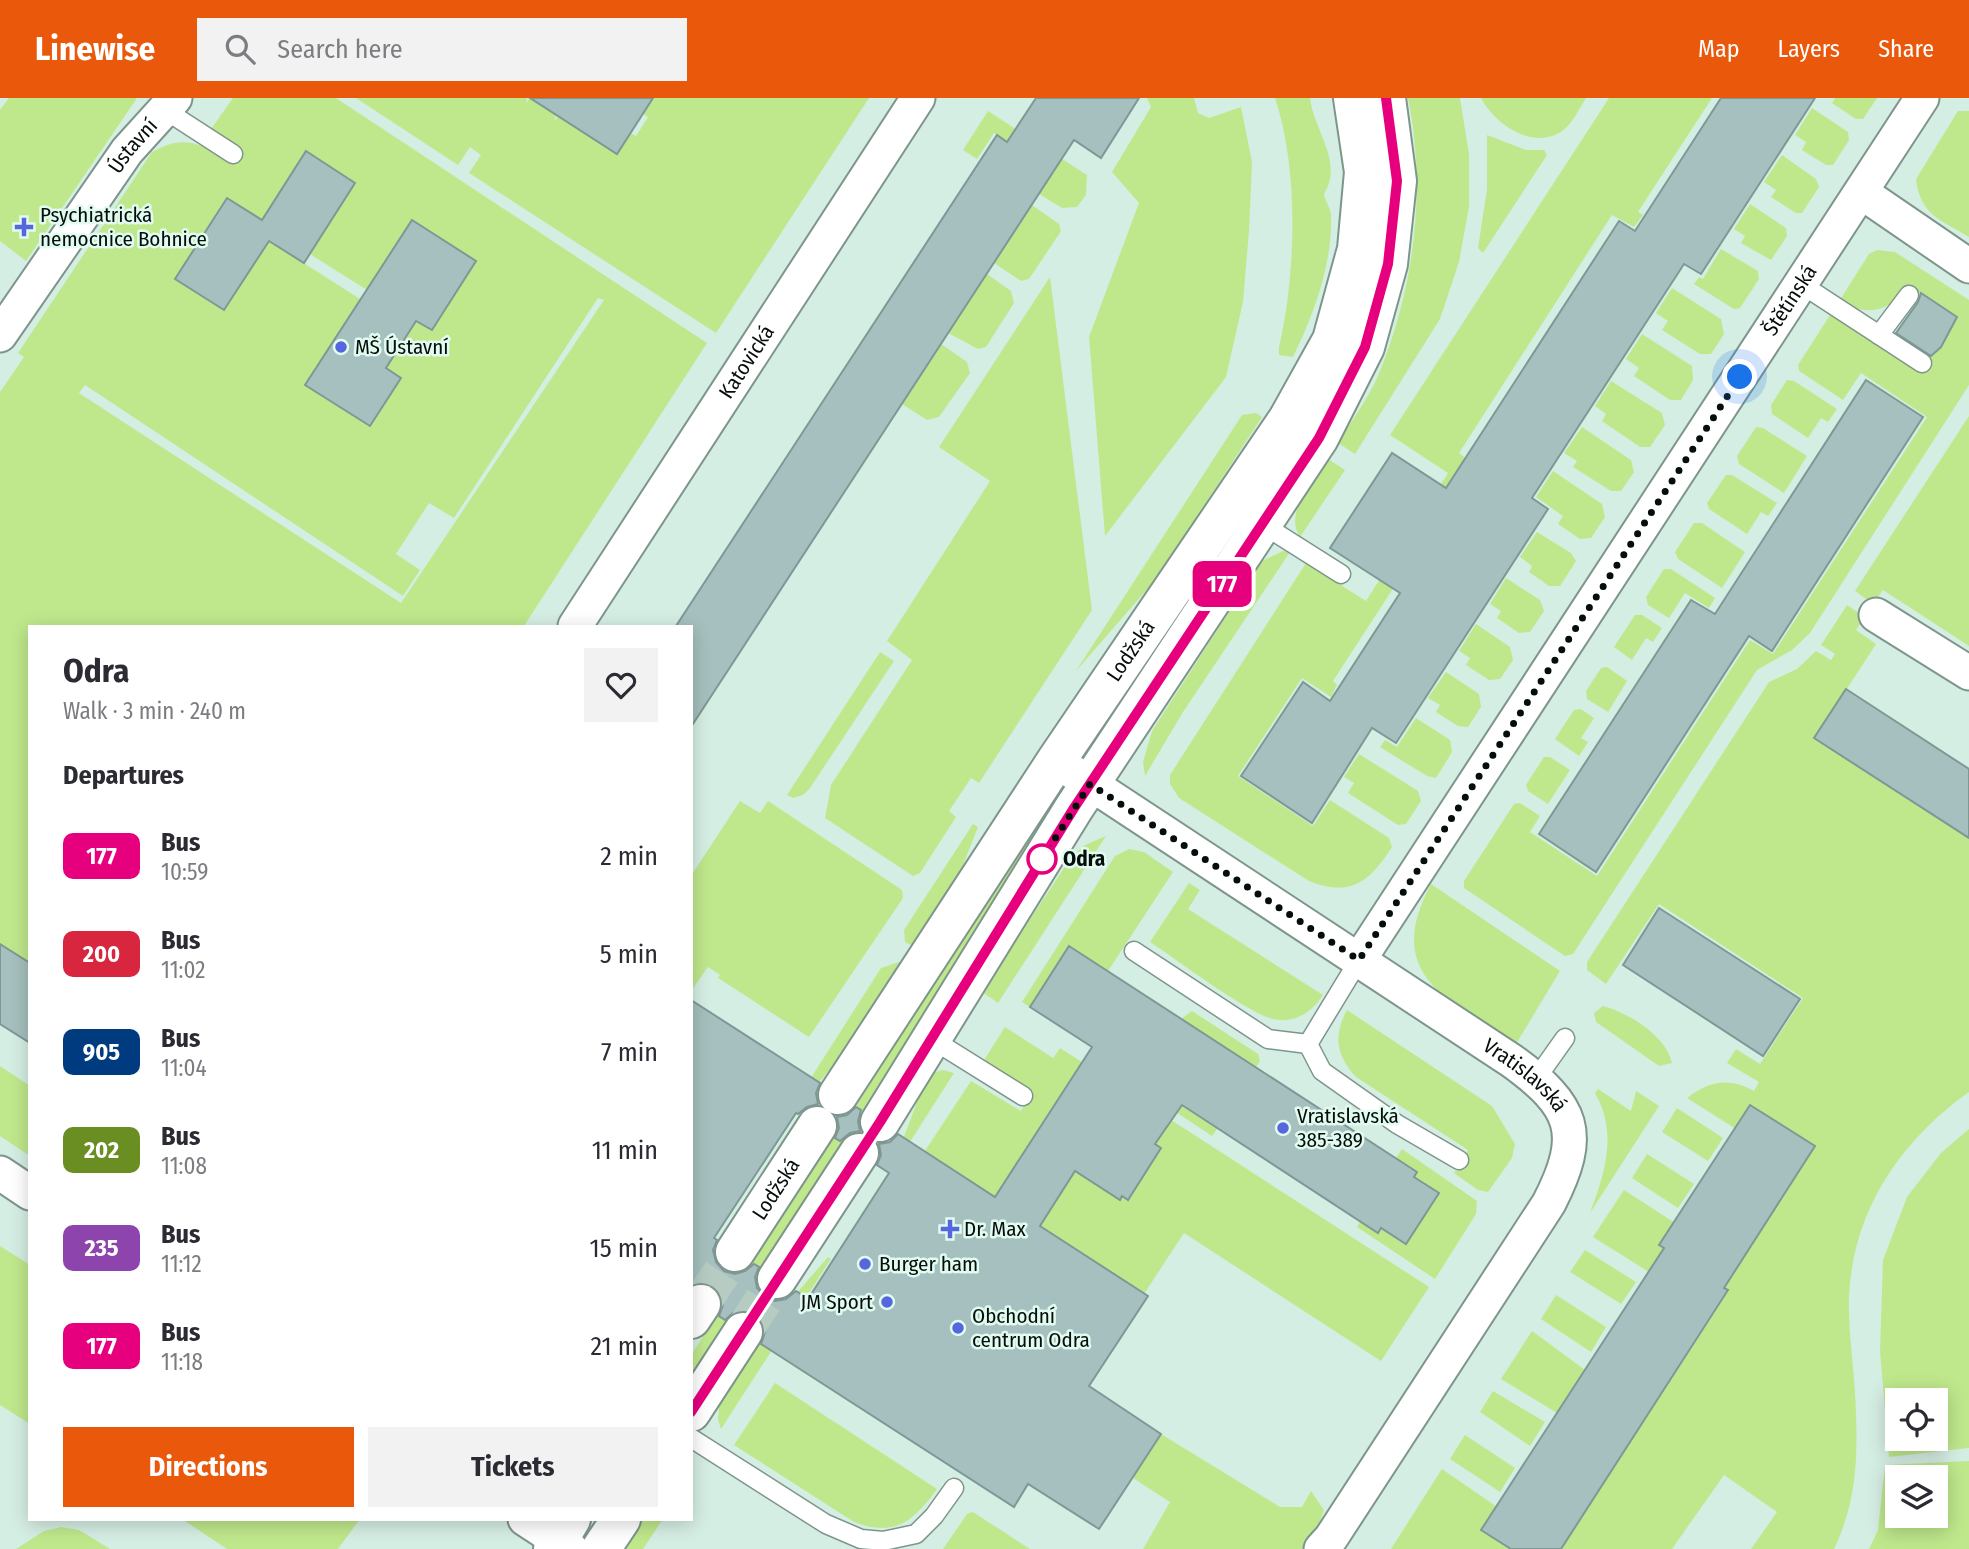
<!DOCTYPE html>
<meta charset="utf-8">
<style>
body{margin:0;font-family:"Fira Sans Condensed",sans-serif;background:#f2f2f3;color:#2b2b33;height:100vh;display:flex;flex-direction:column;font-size:26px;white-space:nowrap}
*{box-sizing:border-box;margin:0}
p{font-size:23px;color:#7c7c81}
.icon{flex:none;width:38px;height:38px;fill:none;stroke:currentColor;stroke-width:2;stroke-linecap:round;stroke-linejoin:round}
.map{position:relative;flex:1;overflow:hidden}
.side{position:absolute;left:28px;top:527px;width:665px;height:896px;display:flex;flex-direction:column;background:#fff;border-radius:0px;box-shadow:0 4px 18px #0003}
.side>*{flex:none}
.badge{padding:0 14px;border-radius:10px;font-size:24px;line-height:46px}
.buttons{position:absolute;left:1885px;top:1290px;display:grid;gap:14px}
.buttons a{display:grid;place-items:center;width:63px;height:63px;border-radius:0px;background:#fff;box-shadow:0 4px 18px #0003;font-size:35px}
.you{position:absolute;width:35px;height:35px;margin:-18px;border:5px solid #fff;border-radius:50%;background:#1a73e8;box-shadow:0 0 0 10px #1a73e833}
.map>.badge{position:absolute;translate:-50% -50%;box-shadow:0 0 0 4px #fff}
h2{padding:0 35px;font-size:26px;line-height:63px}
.round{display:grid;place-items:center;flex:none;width:74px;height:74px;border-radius:0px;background:#f2f2f3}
.head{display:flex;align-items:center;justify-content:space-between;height:119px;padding:0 35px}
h1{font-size:33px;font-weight:700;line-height:52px}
.button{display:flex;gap:14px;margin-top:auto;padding:14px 35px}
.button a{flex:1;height:80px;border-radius:0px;background:#ea580c;color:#fff;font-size:28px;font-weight:700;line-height:80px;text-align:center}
.button a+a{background:#f2f2f3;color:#2b2b33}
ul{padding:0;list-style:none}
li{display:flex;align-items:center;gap:21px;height:98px;padding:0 35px}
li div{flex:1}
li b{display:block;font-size:26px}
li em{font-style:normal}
li .badge{min-width:77px;font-weight:700;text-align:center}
header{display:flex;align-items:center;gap:42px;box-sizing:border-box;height:98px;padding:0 35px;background:#ea580c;color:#fff}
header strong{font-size:33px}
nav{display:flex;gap:38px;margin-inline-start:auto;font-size:24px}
.search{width:490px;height:63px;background:#f2f2f3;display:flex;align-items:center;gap:18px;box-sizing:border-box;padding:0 24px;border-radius:0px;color:#7c7c81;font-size:26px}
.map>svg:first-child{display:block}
.green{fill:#bfe88c;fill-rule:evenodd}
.building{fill:#a5c0be;stroke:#7e9896;stroke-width:2}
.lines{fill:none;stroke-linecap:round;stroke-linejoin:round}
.tertiary-tunnel{stroke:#b6ccc3;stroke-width:38;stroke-dasharray:38 19;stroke-linecap:butt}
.service-casing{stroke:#7e958c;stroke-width:21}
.minor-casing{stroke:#7e958c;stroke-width:37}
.tertiary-casing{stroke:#7e958c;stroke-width:42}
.service{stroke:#fff;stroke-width:18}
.minor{stroke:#fff;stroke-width:33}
.tertiary{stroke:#fff;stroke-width:38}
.line-casing{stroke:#fff;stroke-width:16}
.line{stroke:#e6007e;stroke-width:10}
.walk{stroke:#060e0b;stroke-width:7;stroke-dasharray:0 12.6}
.poi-dot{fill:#5667de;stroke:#e2fbf1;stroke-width:2.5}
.stop-dot{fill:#fff;stroke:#e6007e;stroke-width:3.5}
.labels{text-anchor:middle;stroke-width:5;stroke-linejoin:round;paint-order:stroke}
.street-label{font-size:21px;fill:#060e0b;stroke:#e2fbf1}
.poi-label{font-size:21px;fill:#060e0b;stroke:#e2fbf1;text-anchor:start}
.stop-label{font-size:21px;font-weight:bold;fill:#060e0b;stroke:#e2fbf1;text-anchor:start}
</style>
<header>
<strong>Linewise</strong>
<div class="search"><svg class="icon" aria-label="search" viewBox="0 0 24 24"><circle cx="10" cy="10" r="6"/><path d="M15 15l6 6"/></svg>Search here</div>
<nav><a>Map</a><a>Layers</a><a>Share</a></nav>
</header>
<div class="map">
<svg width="1969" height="1451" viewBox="0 0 1969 1451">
<rect width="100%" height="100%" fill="#d5eee4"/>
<g class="green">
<polygon points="9,0 137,0 26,163 0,143 0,12"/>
<path d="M 233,0 L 336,0 L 707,245 L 524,528 L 30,528 L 30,865 L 0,846 L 0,294 L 24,259 L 18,255 L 152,54 C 184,36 199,45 229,62 L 238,48 L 211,31 ZM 306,53 L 355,85 L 310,156 L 367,192 L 412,122 L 476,163 L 432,232 L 416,223 L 386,270 L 401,280 L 370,328 L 306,287 L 360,201 L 269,143 L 224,212 L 175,181 L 226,100 L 262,122 ZM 598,200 L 604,202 L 401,505 L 79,295 L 85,287 L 403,498 L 420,472 L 396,456 L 429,405 L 454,420 Z"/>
<polygon points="356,0 527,0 526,5 530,0 556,17 554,24 558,18 616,56 630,35 636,38 648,19 643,16 653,0 869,0 716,235 469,75 481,57 470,49 458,67"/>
<polygon points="1147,0 1194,0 1198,15 1209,20 1241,9 1252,64 1249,133 1243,204 1226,279 1105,438 1089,239 1139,105 1112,74 1151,9"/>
<path d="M 1275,0 L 1310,0 C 1314,33 1344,64 1324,96 C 1325,103 1330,109 1331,116 C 1333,165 1314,216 1293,259 L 1279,257 L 1279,249 C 1296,177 1299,71 1275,0 Z"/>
<path d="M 1408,0 L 1460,0 L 1469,56 L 1469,109 L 1459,164 L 1440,221 L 1355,356 L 1338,345 C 1351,324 1367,302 1377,280 C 1414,193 1427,93 1408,0 Z"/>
<path d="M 1481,0 L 1586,0 C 1579,11 1571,29 1559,35 C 1530,51 1494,25 1481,0 Z"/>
<path d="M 1609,0 L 1712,0 L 1638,114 L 1643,117 L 1634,129 L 1612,117 L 1459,355 L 1474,366 L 1333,583 L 1337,587 L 1331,599 L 1302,580 L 1238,678 L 1313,728 L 1330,702 L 1389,740 L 1392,749 C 1370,783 1351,800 1309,783 L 1179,700 L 1170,686 L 1170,677 L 1306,465 L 1366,503 L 1448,375 L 1390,337 Z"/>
<polygon points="1835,0 1877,0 1863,21 1856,21 1832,5"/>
<polygon points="1812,10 1848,34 1849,42 1833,67 1826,67 1802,52 1806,44 1795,37"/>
<polygon points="988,13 1087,77 1086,97 1077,109 1062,110 1039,96 1053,73 994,35 977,61 963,52"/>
<path d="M 1958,13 L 1969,13 L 1969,139 C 1941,122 1920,117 1916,81 Z"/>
<polygon points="1487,37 1526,52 1544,52 1547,57 1483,155 1478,150 1487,91"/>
<polygon points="1782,57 1816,81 1819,89 1802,115 1796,115 1771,99 1776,92 1764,84"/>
<polygon points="1750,106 1786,130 1787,138 1771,162 1741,145 1745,138 1734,131"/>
<polygon points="1032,107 1059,126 1061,133 1029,181 1021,183 994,165"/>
<polygon points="1721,151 1758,173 1759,181 1740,210 1734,211 1694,186 1699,179 1703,181"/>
<path d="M 1877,152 L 1895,154 L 1969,202 L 1969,287 L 1810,535 L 1792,552 L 1757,572 L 1573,856 L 1565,858 L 1464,790 L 1464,783 L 1514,706 L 1520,705 L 1540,718 L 1530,734 L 1597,778 L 1750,542 L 1773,556 L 1927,319 L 1861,275 L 1843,302 L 1799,273 L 1798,267 L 1830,217 L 1920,275 L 1956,219 L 1908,187 C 1888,216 1870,217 1838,205 L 1869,156 Z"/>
<polygon points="987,176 1011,193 1014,205 986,249 978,251 948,235"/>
<polygon points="1050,179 1092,512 979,685 971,680 949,713 956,719 920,775 913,778 825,720 831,687 912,562 887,543 990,383 939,349"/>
<polygon points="1672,190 1721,221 1724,236 1711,256 1700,256 1662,232 1668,223 1656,215"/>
<polygon points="1642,236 1692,268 1693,282 1681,302 1670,302 1634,278 1639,270 1626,261"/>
<polygon points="941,246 967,264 970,275 939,319 927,322 902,306"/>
<polygon points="1787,282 1794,283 1837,311 1828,324 1821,320 1808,340 1772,316 1771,307"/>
<polygon points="1611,283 1662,315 1665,327 1650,349 1640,349 1602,323 1606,316 1595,308"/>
<polygon points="1256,315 1262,319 1156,481 1076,573 1242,317"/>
<polygon points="1969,318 1969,548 1883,492 1873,506 1855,493"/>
<polygon points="1582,329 1631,362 1634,374 1621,393 1611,393 1573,369 1577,363 1564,355"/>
<polygon points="1756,329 1763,330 1807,358 1784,395 1739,366 1737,358"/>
<path d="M 1328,361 L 1345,372 L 1300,439 C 1283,414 1315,382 1328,361 Z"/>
<polygon points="1553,373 1602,406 1605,419 1591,440 1580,441 1558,426 1563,418 1536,399"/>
<polygon points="1726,377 1732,377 1777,405 1768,418 1761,414 1747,436 1709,411 1707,405"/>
<polygon points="1694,425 1702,425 1745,454 1722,490 1678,461 1675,454"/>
<polygon points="1537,434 1571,455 1576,463 1560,488 1549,488 1529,474 1532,468 1520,459"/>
<polygon points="1283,453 1290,454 1183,614 1145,678 1143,664 1152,633 1262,463"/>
<polygon points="1664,471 1671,471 1715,500 1709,510 1685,495 1669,520 1648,507 1646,499"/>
<polygon points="1506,480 1540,502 1544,513 1530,534 1519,535 1497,520 1501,513 1490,506"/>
<path d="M 1847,507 L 1865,519 L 1856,532 L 1876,546 L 1815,640 L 1969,740 L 1969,994 C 1901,1042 1853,1112 1849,1198 C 1848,1230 1853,1263 1855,1294 C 1858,1351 1859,1399 1834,1451 L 1751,1451 L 1777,1414 L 1724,1377 L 1672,1451 L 1561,1451 L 1728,1193 L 1723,1189 L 1815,1049 L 1751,1008 L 1736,1031 L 1687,1000 C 1709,983 1729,979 1754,993 L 1759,984 L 1727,965 L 1736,951 L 1760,966 L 1803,900 L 1659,806 L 1606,886 L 1587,872 L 1587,864 L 1769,584 L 1797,571 L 1816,553 L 1831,562 L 1835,556 L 1821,547 Z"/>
<polygon points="1635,517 1642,517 1662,530 1653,544 1646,540 1632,562 1614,549"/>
<polygon points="1476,526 1510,549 1513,562 1500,581 1489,582 1466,567 1470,560 1459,553"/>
<polygon points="880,554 894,563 810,690 803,697 793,700 787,697"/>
<polygon points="1607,569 1627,583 1608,614 1587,601 1586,593 1601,570"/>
<polygon points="1446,574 1479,596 1481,609 1468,629 1458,628 1436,614 1440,607 1428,600"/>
<polygon points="1581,611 1594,620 1581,640 1588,644 1579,658 1555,641 1574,612"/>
<polygon points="1416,620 1450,642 1452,654 1436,680 1427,678 1380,649 1385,642 1397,649"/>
<polygon points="1359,656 1418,693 1421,703 1406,726 1398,727 1348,695 1354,685 1344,679"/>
<polygon points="1544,659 1550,659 1570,672 1548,706 1528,693 1526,687"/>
<polygon points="740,703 760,715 768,703 902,792 903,800 809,939 718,880 720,877 708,869 691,893 691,778"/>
<polygon points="1051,707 1056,708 1058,717 691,1281 691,1257"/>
<polygon points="973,726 978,729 954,790 917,850 905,844 904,832"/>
<polygon points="1106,738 998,905 982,894 1072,758 1085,747"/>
<polygon points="1129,751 1144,754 1173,774 1108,873 1070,849 1031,910 1022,904 1115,758"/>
<path d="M 1189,785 L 1200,792 L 1188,811 L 1323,897 C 1312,914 1295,926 1273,921 C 1247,915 1176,861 1150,844 Z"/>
<path d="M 1431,786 L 1560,873 L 1516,946 C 1448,901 1382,878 1431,786 Z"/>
<polygon points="899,864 906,868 869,924 816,988 809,983 881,870"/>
<path d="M 1603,908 C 1629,915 1666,938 1672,965 L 1659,968 L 1596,924 L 1594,915 Z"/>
<path d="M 1347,912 L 1492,1008 L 1515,1046 L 1512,1060 L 1488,1094 L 1478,1092 L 1454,1075 L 1468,1052 L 1356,979 C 1336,957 1333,938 1347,912 Z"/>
<polygon points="1192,913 1258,956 1260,963 1256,969 1181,921"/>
<path d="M 1005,929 L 1053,960 L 1060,950 L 1429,1189 L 1381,1263 L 1184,1135 L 1142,1199 L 921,1059 L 971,983 L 1021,1013 L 1029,999 L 979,970 ZM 1069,985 L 1157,1042 L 1155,1046 L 1161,1050 L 1128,1102 L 1122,1098 L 1119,1101 L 1075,1073 L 1044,1122 Z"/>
<polygon points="0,968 30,988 30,1058 0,1038"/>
<polygon points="943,972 954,975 908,1047 902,1044 925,983 932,975"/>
<polygon points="1143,982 1217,1031 1212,1038 1138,989"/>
<path d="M 1598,991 L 1631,1013 L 1636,993 L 1659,1008 L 1590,1115 C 1605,1075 1618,1035 1595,995 Z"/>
<polygon points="1677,1010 1723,1040 1708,1063 1662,1034"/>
<path d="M 1969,1031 L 1969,1350 L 1889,1359 L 1880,1253 L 1883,1162 L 1907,1099 L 1941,1055 ZM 1897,1302 L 1936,1302 L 1936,1340 L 1897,1340 Z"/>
<polygon points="1402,1051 1477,1103 1476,1116 1435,1181 1357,1129 1360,1124 1377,1134 1380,1129 1406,1146 1439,1095 1414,1078 1416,1073 1396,1060"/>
<polygon points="1647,1056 1694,1086 1678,1110 1632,1080"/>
<polygon points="1624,1092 1675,1125 1660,1147 1664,1151 1649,1174 1593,1139"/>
<polygon points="0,1148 30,1167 30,1326 0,1307"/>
<polygon points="1585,1152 1636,1184 1621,1206 1570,1174"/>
<polygon points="828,1159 831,1161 721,1331 718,1322 720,1297 760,1237"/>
<polygon points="1556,1197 1606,1229 1591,1254 1541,1221"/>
<polygon points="1532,1233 1585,1272 1557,1315 1501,1281"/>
<path d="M 775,1285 L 937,1391 C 914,1423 894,1440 854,1424 L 734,1347 Z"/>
<polygon points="1493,1293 1545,1324 1530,1348 1480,1314"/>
<polygon points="1161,1336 1280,1409 1302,1409 1311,1393 1324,1412 1316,1436 1302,1451 1143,1451 1170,1404 1133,1380"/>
<polygon points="1465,1337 1515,1370 1500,1394 1450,1361"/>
<path d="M 1969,1363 L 1969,1451 L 1869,1451 L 1878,1432 L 1885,1367 ZM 1897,1379 L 1936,1379 L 1936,1418 L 1897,1418 Z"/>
<polygon points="1442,1371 1497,1409 1482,1432 1511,1451 1391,1451"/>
<polygon points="973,1414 1030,1451 943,1451 967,1416"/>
<polygon points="182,1421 360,1421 338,1451 227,1451"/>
<polygon points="639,1421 663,1421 643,1451 620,1451"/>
<polygon points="61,1429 79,1432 110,1451 16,1451 44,1433"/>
</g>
<g class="building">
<polygon points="530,0 653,0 617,56"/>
<polygon points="1036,0 1139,0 1101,60 1074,42 691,629 691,528 676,528 997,37 1007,44"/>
<polygon points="1721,0 1815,0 1701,176 1684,166 1532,400 1548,411 1396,645 1372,630 1312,725 1241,678 1303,584 1330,603 1400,495 1330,450 1392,355 1446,390 1619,123 1635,133"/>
<polygon points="306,53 355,85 304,165 269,143 224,212 175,181 227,100 262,122"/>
<polygon points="412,122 476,163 432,232 416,223 386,270 401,280 370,328 305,287"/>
<polygon points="1921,195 1957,219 1941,249 1931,258 1896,235 1918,204"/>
<polygon points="1866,282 1923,319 1772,553 1749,538 1596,774 1539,736 1691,502 1715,516"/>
<polygon points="1846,591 1969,671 1969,740 1814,640"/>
<polygon points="1659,810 1800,901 1763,958 1623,867"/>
<polygon points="0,846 30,865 30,945 0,926"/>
<polygon points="1069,848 1417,1074 1414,1079 1439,1095 1406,1146 1381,1130 1378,1135 1182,1007 1155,1046 1161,1050 1128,1102 1122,1098 1120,1102 1075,1073 1040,1128 1148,1198 1089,1288 1161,1336 1099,1431 1028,1386 1014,1409 761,1246 765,1234 762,1224 755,1216 743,1212 733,1215 725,1222 719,1218 723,1207 720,1196 714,1188 703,1184 691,1187 691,902 820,985 816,995 818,1006 807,1009 798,1016 796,1015 714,1140 717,1142 713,1152 716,1164 724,1173 735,1176 745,1173 754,1166 759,1169 755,1179 757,1190 766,1200 775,1203 786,1201 796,1193 808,1201 889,1075 877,1067 881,1057 879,1046 890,1044 898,1036 995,1099 1092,949 1030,909"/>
<polygon points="1750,1007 1815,1048 1724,1190 1728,1192 1561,1451 1511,1451 1481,1432 1664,1150 1659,1147"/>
<polygon points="856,1009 861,1012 858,1023 860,1033 850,1035 840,1043 835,1040 839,1030 837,1019 847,1017"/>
</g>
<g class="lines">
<g class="tertiary-tunnel">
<polyline points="701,1206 735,1154"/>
<polyline points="743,1234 777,1181"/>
</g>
<g class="service-casing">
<g id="service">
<polyline points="165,12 233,56"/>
<polyline points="1801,186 1922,265"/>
<polyline points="1879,237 1909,197"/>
<polyline points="1262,426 1341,476"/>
<polyline points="1134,853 1268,941 1308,946 1322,973 1397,1026 1459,1062"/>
<polyline points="930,940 1023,998"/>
<polyline points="1308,946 1359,862"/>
<polyline points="1536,981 1565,940"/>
<polyline points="691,1340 826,1426 861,1441 883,1443 916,1436 934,1418 954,1390"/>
</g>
</g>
<g class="minor-casing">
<g id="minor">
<polyline points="1861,94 1969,168"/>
<path id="s1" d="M 0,237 L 127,53 L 175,0"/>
<polyline points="1876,517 1969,575"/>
<path id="s2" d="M 575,528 L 918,0"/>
<path id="s3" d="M 1056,663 L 1512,963 C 1574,1008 1585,1035 1549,1105 L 1331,1440 L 1321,1451"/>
<path id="s4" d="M 1359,862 L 1922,0"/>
<polyline points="0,1075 30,1095"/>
<polyline points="525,1421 571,1451"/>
</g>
</g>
<g class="tertiary-casing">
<g id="tertiary">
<path id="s5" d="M 838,997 L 1056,663 L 1288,321 L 1332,242 L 1357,151 L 1364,74 L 1353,0"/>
<polyline points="880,1024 1074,710 1319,340 1365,249 1388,166 1397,83 1386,0"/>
<path id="s6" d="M 735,1154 L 817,1028"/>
<polyline points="777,1181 859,1055"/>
<polyline points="691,1221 701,1206"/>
<polyline points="691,1314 743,1234"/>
<polyline points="553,1451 571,1421"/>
<polyline points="601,1451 621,1421"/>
</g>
</g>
<use href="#service" class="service"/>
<use href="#minor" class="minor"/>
<use href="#tertiary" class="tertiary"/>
</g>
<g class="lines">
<g class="line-casing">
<polyline id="line" points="691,1314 880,1024 1074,710 1319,340 1365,249 1388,166 1397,83 1386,0"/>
</g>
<use href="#line" class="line"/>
<polyline class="walk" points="1042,761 1090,686 1359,862 1740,279"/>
</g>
<g class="poi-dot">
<path d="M20.5 118.5h7v7h7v7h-7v7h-7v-7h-7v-7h7z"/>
<circle cx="341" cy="249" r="7"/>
<circle cx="1283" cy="1030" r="7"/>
<path d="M946.5 1120.5h7v7h7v7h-7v7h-7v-7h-7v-7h7z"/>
<circle cx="865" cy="1166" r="7"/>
<circle cx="887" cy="1204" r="7"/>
<circle cx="958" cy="1230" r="7"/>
</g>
<circle class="stop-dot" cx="1042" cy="761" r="14"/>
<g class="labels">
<g class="street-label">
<text dy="7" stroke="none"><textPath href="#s1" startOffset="231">Ústavní</textPath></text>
<text dy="7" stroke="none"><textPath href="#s4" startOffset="788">Štětínská</textPath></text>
<text dy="7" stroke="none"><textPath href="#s2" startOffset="315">Katovická</textPath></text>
<text dy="7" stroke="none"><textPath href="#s5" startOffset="532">Lodžská</textPath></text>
<text dy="7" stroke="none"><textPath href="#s3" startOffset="565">Vratislavská</textPath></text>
<text dy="7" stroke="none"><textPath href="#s6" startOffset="75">Lodžská</textPath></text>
</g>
<g class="poi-label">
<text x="40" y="124">Psychiatrická<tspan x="40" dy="24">nemocnice Bohnice</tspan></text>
<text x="355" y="256">MŠ Ústavní</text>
<text x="1297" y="1025">Vratislavská<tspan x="1297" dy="24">385-389</tspan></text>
<text x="964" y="1138">Dr. Max</text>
<text x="879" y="1173">Burger ham</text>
<text x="873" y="1211" text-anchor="end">JM Sport</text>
<text x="972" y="1225">Obchodní<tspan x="972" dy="24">centrum Odra</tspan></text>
</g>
<g class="stop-label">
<text x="1063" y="768">Odra</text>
</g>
</g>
</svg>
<div class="buttons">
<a><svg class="icon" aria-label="locate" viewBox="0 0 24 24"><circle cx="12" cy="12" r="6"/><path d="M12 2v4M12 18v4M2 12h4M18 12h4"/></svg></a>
<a><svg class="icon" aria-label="layers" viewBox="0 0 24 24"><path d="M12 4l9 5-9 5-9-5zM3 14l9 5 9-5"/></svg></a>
</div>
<div class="you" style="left:1740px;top:279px"></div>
<b class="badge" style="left:1222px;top:486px;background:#e6007e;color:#fff">177</b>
<section class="side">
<div class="head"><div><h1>Odra</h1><p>Walk · 3 min · 240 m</p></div><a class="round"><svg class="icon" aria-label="heart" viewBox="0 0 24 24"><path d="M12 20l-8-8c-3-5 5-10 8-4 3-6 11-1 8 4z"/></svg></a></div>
<h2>Departures</h2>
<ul>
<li><span class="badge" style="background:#e6007e;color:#fff">177</span><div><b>Bus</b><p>10:59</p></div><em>2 min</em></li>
<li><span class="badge" style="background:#d7263d;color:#fff">200</span><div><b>Bus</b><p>11:02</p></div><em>5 min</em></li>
<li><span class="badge" style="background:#003b80;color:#fff">905</span><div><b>Bus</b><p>11:04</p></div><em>7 min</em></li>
<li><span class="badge" style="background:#6b8e23;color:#fff">202</span><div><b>Bus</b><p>11:08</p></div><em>11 min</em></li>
<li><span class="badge" style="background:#8e44ad;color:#fff">235</span><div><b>Bus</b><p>11:12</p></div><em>15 min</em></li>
<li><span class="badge" style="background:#e6007e;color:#fff">177</span><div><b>Bus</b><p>11:18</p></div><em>21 min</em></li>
</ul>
<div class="button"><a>Directions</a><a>Tickets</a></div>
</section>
</div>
